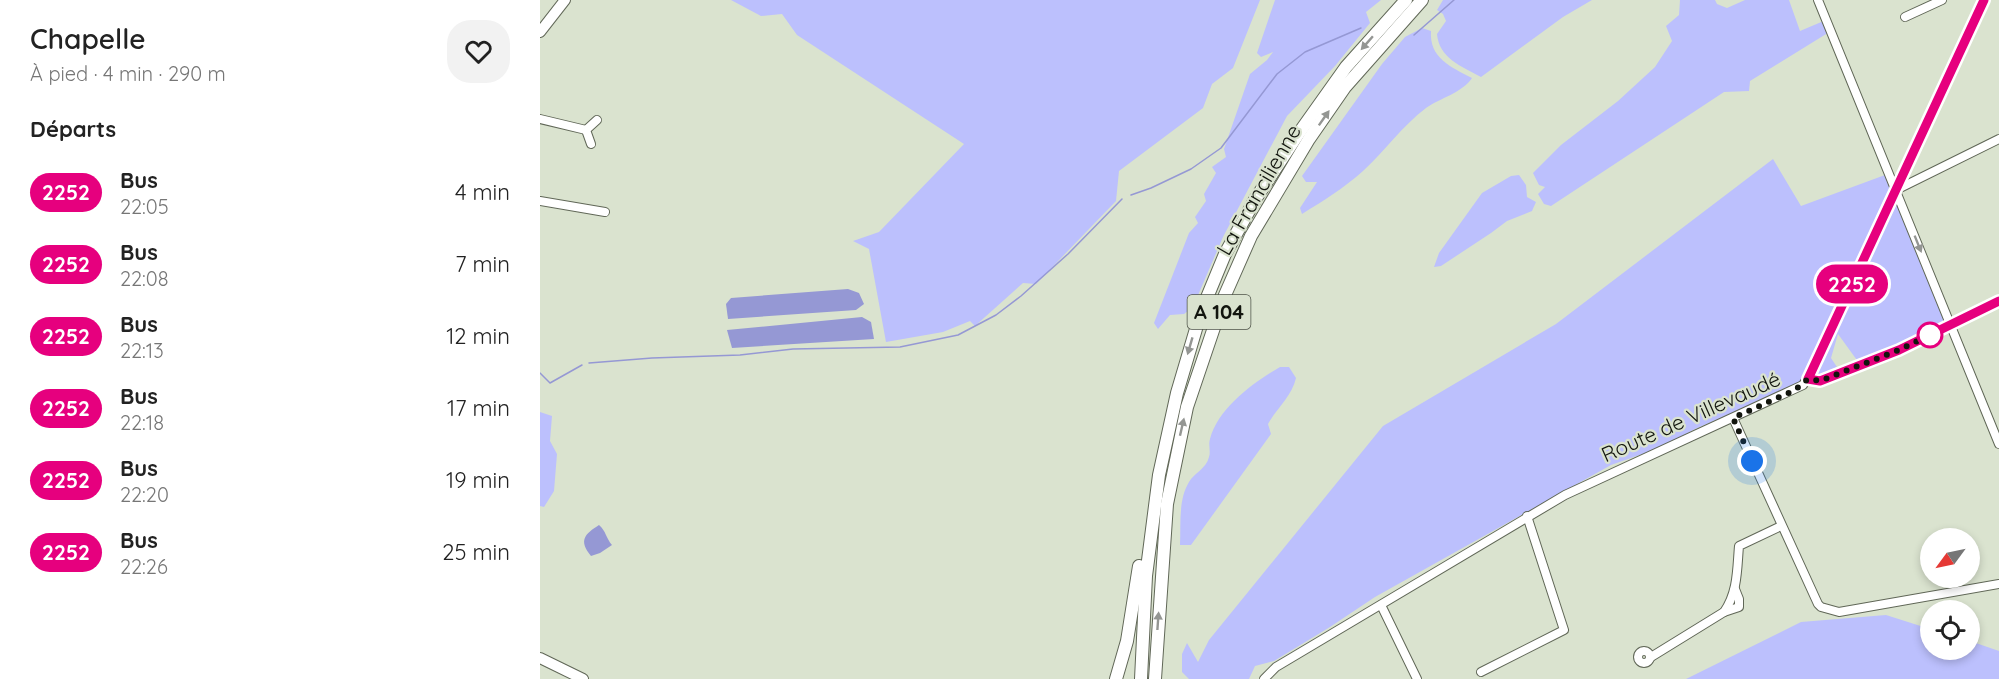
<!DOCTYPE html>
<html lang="fr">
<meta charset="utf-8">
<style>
body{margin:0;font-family:Quicksand,sans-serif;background:#f2f2f2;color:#222;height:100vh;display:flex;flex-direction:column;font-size:22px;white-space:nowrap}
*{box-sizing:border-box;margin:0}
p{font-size:20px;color:#767676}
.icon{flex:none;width:33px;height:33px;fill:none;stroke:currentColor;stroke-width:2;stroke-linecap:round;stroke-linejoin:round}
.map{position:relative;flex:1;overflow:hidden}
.details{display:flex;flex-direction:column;background:#fff;width:540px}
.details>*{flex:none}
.badge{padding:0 12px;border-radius:20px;font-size:21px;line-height:39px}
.needle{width:39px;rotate:237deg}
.fabs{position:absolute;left:1380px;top:528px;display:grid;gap:12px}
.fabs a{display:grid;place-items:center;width:60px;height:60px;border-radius:50%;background:#fff;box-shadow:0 3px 9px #0003;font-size:30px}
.you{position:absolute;width:30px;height:30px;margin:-15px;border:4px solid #fff;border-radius:50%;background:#1a73e8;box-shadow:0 0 0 9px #1a73e833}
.map>.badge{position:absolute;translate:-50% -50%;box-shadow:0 0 0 3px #fff}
h2{padding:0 30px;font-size:22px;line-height:54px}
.round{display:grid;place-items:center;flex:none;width:63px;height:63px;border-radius:24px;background:#f2f2f2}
.headline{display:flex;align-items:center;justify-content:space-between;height:102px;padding:0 30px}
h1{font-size:28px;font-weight:600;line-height:45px}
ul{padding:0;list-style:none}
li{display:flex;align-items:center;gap:18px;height:72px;padding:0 30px}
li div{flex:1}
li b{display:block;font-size:22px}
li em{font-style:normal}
li .badge{min-width:66px;font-weight:700;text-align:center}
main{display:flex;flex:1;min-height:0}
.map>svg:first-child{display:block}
.green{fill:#bcc0fd}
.water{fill:#9598d4}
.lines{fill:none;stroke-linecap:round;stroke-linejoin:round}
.stream{stroke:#9598d4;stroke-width:1.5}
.minor-casing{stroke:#606757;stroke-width:10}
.major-casing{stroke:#606757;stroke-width:12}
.highway-casing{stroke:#606757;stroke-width:14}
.minor{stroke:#fff;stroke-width:8}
.major{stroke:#fff;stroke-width:10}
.highway{stroke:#fff;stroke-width:12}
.oneway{fill:#949693}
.line-casing{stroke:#fff;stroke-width:14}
.line{stroke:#e6007e;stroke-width:9}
.walk{stroke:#12150e;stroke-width:6;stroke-dasharray:0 10.8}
.stop-dot{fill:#fff;stroke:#e6007e;stroke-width:3}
.labels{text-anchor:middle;stroke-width:4.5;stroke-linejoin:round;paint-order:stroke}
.shield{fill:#dae3cf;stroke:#4e5348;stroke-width:1.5}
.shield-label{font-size:20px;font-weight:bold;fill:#12150e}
.street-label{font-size:21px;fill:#12150e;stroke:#dae3cf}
</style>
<main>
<section class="details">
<div class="headline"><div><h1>Chapelle</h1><p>À pied · 4 min · 290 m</p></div><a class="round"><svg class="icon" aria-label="heart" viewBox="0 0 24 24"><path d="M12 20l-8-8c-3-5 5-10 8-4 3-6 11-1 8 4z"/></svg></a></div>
<h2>Départs</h2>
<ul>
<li><span class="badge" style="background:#e6007e;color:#fff">2252</span><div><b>Bus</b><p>22:05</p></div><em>4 min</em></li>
<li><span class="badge" style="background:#e6007e;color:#fff">2252</span><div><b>Bus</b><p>22:08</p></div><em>7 min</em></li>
<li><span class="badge" style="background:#e6007e;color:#fff">2252</span><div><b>Bus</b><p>22:13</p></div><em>12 min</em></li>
<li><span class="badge" style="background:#e6007e;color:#fff">2252</span><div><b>Bus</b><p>22:18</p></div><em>17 min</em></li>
<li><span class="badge" style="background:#e6007e;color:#fff">2252</span><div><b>Bus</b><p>22:20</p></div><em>19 min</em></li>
<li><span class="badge" style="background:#e6007e;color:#fff">2252</span><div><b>Bus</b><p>22:26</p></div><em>25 min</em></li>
</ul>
</section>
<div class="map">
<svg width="1459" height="679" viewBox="0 0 1459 679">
<rect width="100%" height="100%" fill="#dae3cf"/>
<g class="green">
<polygon points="191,0 720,0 693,68 672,84 663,108 579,171 576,201 496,284 483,283 435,326 430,321 403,332 346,342 329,249 313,241 339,232 424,144 257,35 242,14 221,16"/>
<polygon points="735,0 841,0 826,12 830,23 795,66 747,116 683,237 653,307 644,314 630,315 618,329 614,323 649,233 658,223 655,217 666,201 664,194 676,173 672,167 686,157 684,149 710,74 727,60 733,52 721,57 717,53"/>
<path d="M 903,0 L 1052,0 L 1023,17 L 941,77 C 921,66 899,58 897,34 L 906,21 L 903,14 L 897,10 Z"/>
<polygon points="1140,0 1175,0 1177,4 1187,8 1205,0 1249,0 1260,31 1286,20 1291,31 1210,81 1209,91 1184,92 1011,206 1004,204 998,194 1005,187 999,185 993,173 1021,145 1078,101 1115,67 1132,41 1126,26 1139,15"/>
<path d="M 882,28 L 891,31 C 889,58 911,67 932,78 C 922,93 900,98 886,108 C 862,126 845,151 823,171 C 804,188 783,201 762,214 L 760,208 L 777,182 L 766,182 L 762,176 L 842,64 L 865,37 Z"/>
<polygon points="1233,159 1261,206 1345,175 1406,326 1319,363 1298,334 1291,358 1297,367 1155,429 1122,447 1071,465 835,597 790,627 734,661 715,666 709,679 649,679 642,672 642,654 647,643 658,662 669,640 843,426 1016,324"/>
<polygon points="979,175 986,185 987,197 996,202 992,211 967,221 951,233 901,266 894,267 899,253 942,193 971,176"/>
<path d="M 740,367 L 749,367 L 756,378 C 752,396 737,408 728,424 L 731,434 L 651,545 L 640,545 C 641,525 638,500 649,482 C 654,473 666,469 669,457 C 671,451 668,445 670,439 C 678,408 714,382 740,367 Z"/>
<polygon points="0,412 12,416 10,441 17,454 14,491 4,507 0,506"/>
<polygon points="1346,615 1390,629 1390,650 1430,650 1430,641 1459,651 1459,679 1146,679 1261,622"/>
</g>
<g class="water">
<polygon points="308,289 319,293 324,304 316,310 188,319 186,304 191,298"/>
<polygon points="322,317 331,322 334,339 192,348 187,330"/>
<path d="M 59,525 C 66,531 66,538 72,545 L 60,553 L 51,556 C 38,540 45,534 59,525 Z"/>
</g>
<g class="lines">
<g class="stream">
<polyline points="874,35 914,0"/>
<polyline points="591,195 611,188 651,169 681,148 737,74 765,52 821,28"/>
<polyline points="49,363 112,358 200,355 253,349 360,347 418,335 456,315 481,296 528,254 582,199"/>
<polyline points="0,373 10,383 42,365"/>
</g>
<g class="minor-casing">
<g id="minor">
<polyline points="1278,0 1459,444"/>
<polyline points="1365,17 1402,0"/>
<polyline points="0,119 46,130"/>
<polyline points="51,144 46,130 57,120"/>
<polyline points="1356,190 1459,139"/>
<polyline points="0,201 65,212"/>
<polyline points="1268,379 1280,381 1359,350 1459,301"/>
<polyline points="1193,418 1278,604 1281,607 1299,612 1459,584"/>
<polyline points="841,605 877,679"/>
<polyline points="1184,612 1199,607 1199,599 1195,589"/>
<circle cx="1104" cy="657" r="6"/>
<path d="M 1111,657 L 1184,612 C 1198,592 1197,569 1199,546 L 1241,526"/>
<polyline points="941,672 1024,630 987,516"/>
<polyline points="724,679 736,667 1025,495 1263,385 1273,369 1444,0"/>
</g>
</g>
<g class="major-casing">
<g id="major">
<polyline points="0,32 25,0"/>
<polyline points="0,658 43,679"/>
</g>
</g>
<g class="highway-casing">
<g id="highway">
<polyline points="576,679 587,641 599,566"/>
<polyline points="601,679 606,576 619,475 637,393 661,312 685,254 716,198 759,133 806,67 866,0"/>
<polyline points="615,679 627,504 647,407 685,295 711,236 769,139 805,87 882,0"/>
</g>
</g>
<use href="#minor" class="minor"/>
<use href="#major" class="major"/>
<use href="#highway" class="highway"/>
</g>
<defs><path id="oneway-solid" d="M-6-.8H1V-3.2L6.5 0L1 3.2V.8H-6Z" transform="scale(1.5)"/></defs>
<g class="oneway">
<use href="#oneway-solid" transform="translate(827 43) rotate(131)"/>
<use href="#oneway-solid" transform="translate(784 118) rotate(-55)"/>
<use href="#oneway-solid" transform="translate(1378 244) rotate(68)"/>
<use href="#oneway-solid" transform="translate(650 346) rotate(106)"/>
<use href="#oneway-solid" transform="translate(642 427) rotate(-77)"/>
<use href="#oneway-solid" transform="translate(618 621) rotate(-86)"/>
</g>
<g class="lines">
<g class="line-casing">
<polyline id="line" points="1444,0 1268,379 1280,381 1359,350 1459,301"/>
</g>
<use href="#line" class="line"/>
<polyline class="walk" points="1212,461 1193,418 1255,390 1268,379 1280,381 1359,350 1390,335"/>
</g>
<circle class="stop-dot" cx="1390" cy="335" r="12"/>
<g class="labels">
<rect class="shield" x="647.5" y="295" width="63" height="34" rx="4.5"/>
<g class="shield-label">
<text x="679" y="319">A 104</text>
</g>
<g class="street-label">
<text transform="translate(719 190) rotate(-60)" y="7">La Francilienne</text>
<text transform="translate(1151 417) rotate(-24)" y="7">Route de Villevaudé</text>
</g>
</g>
</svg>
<div class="fabs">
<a><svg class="needle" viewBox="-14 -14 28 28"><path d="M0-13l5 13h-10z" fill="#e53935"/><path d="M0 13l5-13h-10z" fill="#767676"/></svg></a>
<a><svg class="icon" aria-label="locate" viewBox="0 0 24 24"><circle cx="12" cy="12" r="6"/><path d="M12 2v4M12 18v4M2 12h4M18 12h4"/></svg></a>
</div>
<div class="you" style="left:1212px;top:461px"></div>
<b class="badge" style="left:1312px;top:284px;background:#e6007e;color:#fff">2252</b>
</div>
</main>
